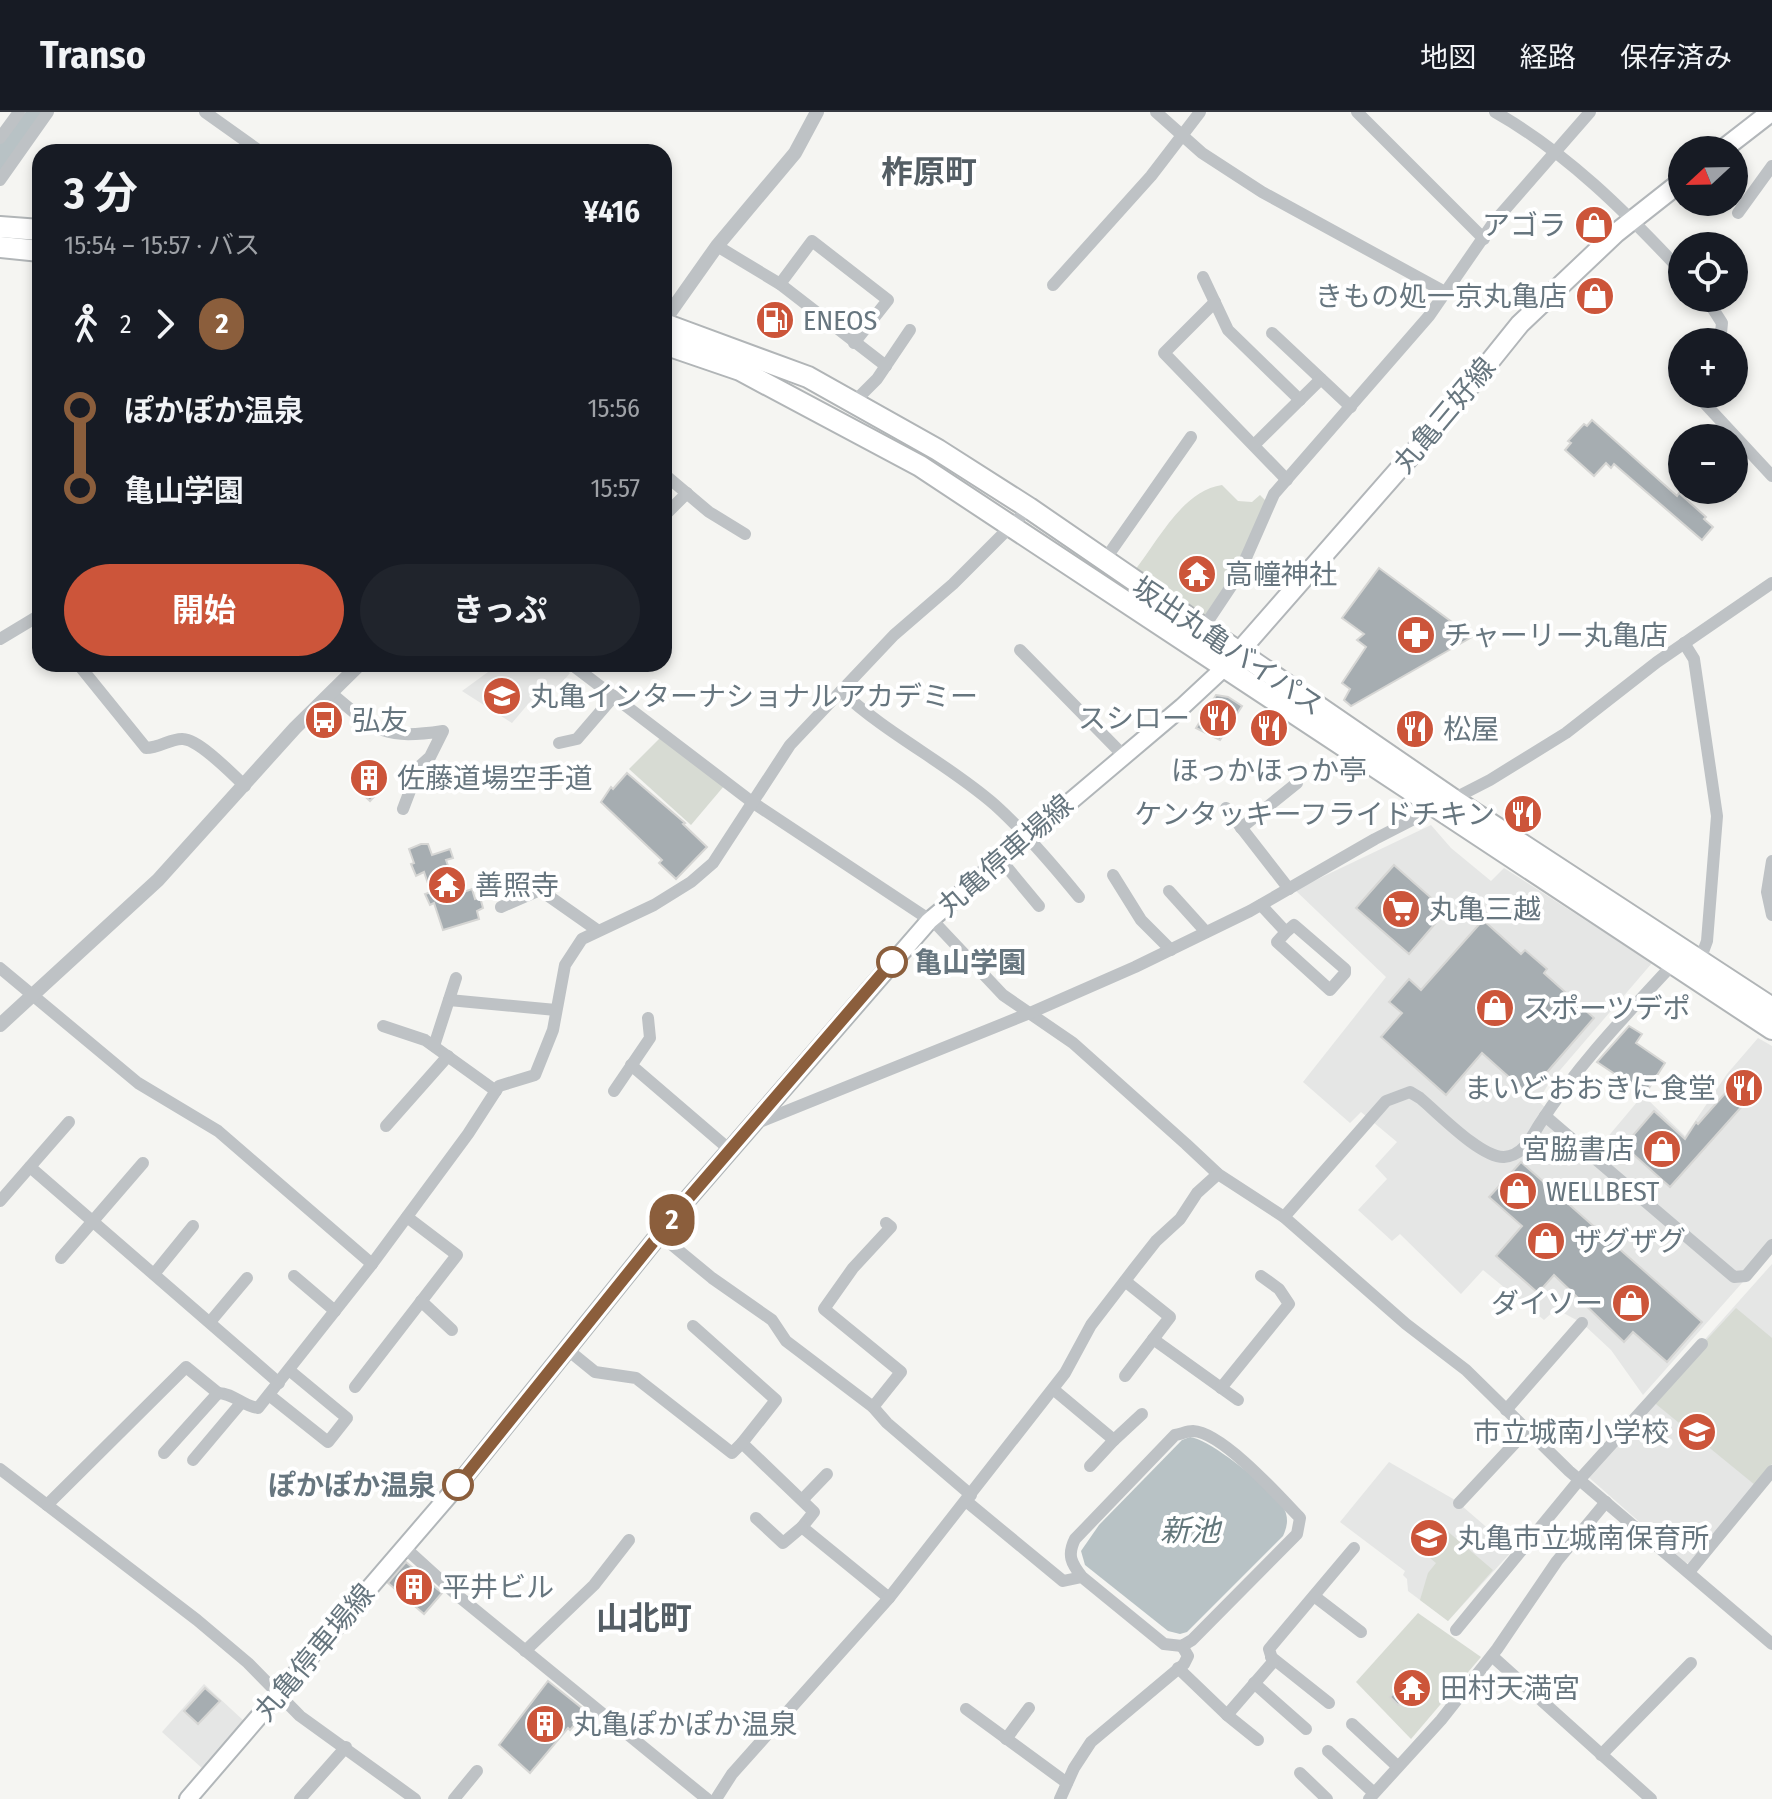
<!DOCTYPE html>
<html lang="ja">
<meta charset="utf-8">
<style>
body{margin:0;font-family:"Fira Sans Condensed","Noto Sans JP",sans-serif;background:#20242c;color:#f1f3f6;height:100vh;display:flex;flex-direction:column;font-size:30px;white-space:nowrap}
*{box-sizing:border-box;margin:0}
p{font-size:26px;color:#9ea1a6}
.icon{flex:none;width:44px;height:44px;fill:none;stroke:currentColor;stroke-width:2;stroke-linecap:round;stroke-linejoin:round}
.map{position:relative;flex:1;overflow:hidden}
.panel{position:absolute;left:32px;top:32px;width:640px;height:528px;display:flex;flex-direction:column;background:#171b24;border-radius:24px;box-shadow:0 4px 12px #0003}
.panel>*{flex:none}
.badge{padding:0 16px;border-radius:26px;font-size:28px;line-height:52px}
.needle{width:52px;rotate:248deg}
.fabs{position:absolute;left:1668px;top:24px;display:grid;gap:16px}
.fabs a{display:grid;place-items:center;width:80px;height:80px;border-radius:50%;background:#171b24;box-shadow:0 4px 12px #0003;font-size:40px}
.map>.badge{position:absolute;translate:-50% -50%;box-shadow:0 0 0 4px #fff}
.legs{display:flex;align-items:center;gap:12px;height:88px;padding:0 32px;font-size:26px}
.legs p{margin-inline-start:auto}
.head{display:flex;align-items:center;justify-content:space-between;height:136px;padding:0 32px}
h1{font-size:44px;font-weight:700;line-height:60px}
.cta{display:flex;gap:16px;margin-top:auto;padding:16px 32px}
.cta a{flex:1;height:92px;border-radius:48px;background:#cc553a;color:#fff;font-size:32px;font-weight:700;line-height:92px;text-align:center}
.cta a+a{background:#20242c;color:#f1f3f6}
ul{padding:0 32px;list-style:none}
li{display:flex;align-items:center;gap:28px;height:80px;font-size:30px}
li i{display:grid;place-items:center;width:12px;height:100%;margin:0 10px;background:currentColor}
li i::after{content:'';width:20px;height:20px;margin:-10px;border:6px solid;border-radius:50%;background:#171b24}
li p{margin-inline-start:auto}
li:first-child i{background:linear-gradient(#0000 50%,currentColor 0)}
li:last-child i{background:linear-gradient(currentColor 50%,#0000 0)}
header{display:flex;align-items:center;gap:48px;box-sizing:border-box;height:112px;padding:0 40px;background:#171b24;border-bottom:2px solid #363941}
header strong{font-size:38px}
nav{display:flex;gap:44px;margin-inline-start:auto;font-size:28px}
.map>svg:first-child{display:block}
.built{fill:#e5e6e5}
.green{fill:#d7dbd3}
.water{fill:#b8c2c5}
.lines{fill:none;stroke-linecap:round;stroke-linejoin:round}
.river{stroke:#b8c2c5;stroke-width:22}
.building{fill:#a6adb1;stroke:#d6d6d4;stroke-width:2}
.secondary-casing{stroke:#b1b6b9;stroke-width:20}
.primary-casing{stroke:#b2b6b9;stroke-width:22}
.trunk-casing{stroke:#b1b5b7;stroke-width:24}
.minor{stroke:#bec2c5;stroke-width:12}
.tertiary{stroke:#bec2c5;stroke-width:14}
.secondary{stroke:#fff;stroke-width:16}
.primary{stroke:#fff;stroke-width:18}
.trunk{stroke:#fff;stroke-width:20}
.line-1-casing{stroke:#fff;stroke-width:18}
.line-1{stroke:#8b5e3c;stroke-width:12}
.stop-1-dot{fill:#fff;stroke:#8b5e3c;stroke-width:4}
.labels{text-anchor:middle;stroke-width:8;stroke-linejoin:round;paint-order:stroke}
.poi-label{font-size:28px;fill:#67767f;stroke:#fff;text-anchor:start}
.street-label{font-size:28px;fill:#67767f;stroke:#fff}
.stop-label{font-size:28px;font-weight:bold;fill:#67767f;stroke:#fff;text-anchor:start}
.water-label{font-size:30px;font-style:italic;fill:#63777b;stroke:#fff}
.quarter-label{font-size:32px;font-weight:bold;fill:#545e65;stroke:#fff}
</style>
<header>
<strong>Transo</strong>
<nav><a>地図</a><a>経路</a><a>保存済み</a></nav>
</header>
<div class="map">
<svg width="1772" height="1687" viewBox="0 0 1772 1687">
<rect width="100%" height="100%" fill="#f5f5f2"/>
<g class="built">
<polygon points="499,552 556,552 570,561 555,579 546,571 512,611 462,579"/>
<polygon points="1431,713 1451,736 1491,769 1504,756 1652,851 1549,971 1538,989 1595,1040 1643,983 1685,1024 1727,962 1758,926 1772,934 1772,1137 1643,1283 1611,1238 1582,1211 1556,1197 1544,1208 1483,1158 1461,1182 1400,1122 1392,1129 1358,1098 1387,1067 1375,1054 1397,1030 1361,1000 1350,1011 1303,970 1386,865 1295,778"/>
<polygon points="1772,1152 1772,1352 1690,1452 1685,1450 1585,1362"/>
<polygon points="1389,1350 1455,1388 1513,1438 1448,1509 1408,1479 1407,1467 1403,1463 1405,1459 1340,1410"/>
<polygon points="204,1572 245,1610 203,1657 162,1620"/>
</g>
<g class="green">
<path d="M 1222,373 L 1238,389 L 1252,390 L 1260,383 L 1267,390 L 1235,459 L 1205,505 L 1135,458 C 1158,429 1183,378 1222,373 Z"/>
<polygon points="661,625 724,674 691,713 629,657"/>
<polygon points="1736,1196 1772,1226 1772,1352 1755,1373 1651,1288"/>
<polygon points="1439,1412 1493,1458 1448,1509 1420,1488 1428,1461 1436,1451 1424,1441"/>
<polygon points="1418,1501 1481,1545 1411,1627 1356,1570"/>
</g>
<path class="water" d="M 1190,1325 C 1210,1327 1270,1376 1282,1393 C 1289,1404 1288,1413 1283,1424 L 1187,1520 L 1180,1522 L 1168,1519 L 1085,1453 L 1081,1439 L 1099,1413 L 1182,1328 Z"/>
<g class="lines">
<polyline class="river" points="0,52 11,34 40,0"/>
</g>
<g class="building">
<polygon points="1592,308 1677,384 1679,381 1706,405 1704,407 1713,415 1702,428 1614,352 1611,356 1606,351 1594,364 1565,338 1571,331 1568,329 1584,312 1587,314"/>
<polygon points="1191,446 1214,463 1203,478 1197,474 1193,480 1182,472 1187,466 1180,461"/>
<polygon points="1379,456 1472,525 1351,594 1344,588 1350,577 1342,571 1366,535 1357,528 1364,522 1342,506"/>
<polygon points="1216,583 1228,585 1242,594 1220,628 1196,616"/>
<polygon points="1424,603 1432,612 1410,630 1401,620"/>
<polygon points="368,658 384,674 370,689 354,674"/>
<polygon points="627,661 685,711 683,712 707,735 676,767 659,751 662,748 601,690 611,675 613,677"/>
<polygon points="1521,686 1536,695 1537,698 1525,716 1509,705"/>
<polygon points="421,732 428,732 432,743 450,737 453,746 446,748 453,768 456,767 461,781 472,777 475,787 480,785 483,796 477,799 479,807 443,818 434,791 430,793 425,782 431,780 424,760 416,764 411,752 414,751 409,737"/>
<polygon points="1394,753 1446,799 1409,842 1356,796"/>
<polygon points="1483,808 1521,842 1525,838 1547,857 1544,861 1594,906 1528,982 1482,941 1446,983 1381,925 1402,901 1389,890 1409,867 1421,878"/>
<polygon points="1629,914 1642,922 1636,931 1665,951 1645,982 1597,950"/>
<polygon points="1744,960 1760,974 1670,1075 1624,1034 1654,999 1685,1027 1696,1010 1698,1012"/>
<polygon points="1521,1050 1702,1210 1667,1250 1633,1220 1624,1230 1554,1163 1538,1181 1496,1144 1522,1114 1489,1085"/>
<polygon points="406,1450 442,1481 424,1502 388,1471"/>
<polygon points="1406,1558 1421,1568 1419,1570 1424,1575 1415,1586 1410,1582 1398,1593 1390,1585 1401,1573 1396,1568"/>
<polygon points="548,1569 583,1597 579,1602 582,1604 570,1618 568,1616 530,1661 499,1633"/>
<polygon points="205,1576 220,1589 198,1612 184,1599"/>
</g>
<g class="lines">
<g class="secondary-casing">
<polyline id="secondary" points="188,1687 458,1373 687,1088 929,809 1182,595 1225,555"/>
</g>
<g class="primary-casing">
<g id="primary">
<polyline points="1722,38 1771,0"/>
<polyline points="1230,550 1450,299 1520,212 1616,121 1682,69"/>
</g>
</g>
<g class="trunk-casing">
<g id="trunk">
<polyline points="0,115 40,118"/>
<polyline points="0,135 40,139"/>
<polyline points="664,212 808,265 938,338 1029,396 1454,688 1772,896"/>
<polyline points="664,232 740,258 920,354 1772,917"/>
</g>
</g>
<g class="minor">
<polyline points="205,0 261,40"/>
<polyline points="1156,0 1202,41 1262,80 1445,180"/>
<polyline points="1357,0 1484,127"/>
<path d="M 1495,0 C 1566,40 1626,100 1682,160"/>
<polyline points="0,26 19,0"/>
<polyline points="0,68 48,0"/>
<polyline points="1738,101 1772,54"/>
<polyline points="717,134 780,172 886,254"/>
<polyline points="1203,165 1228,218 1300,288"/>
<polyline points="780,172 812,129 888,188 854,231"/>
<polyline points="1053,173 1151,64 1200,0"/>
<polyline points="1706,186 1722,211 1721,221 1713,230"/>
<polyline points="1215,190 1164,241 1287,368"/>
<polyline points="1272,221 1351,295"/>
<polyline points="1696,282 1772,364"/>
<polyline points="854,290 877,267 910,218"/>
<polyline points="1254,333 1321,267"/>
<polyline points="664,362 709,400 745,422"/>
<polyline points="664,404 687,381"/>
<polyline points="1104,449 1191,325"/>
<polyline points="1202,518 1238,464 1274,382 1429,204 1494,110 1590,0"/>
<polyline points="0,527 40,503"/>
<polyline points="1684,531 1694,547 1717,704 1707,829 1700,848"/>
<polyline points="1020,538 1124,644"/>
<path d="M 78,552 L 146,636 C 160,636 171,626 183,627 C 200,628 232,662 245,674"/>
<polyline points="571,552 752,690 936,812 1003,883 1073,931 1186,1032 1218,1062 1284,1105 1406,1212 1466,1258 1569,1359 1772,1532"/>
<path d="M 841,579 C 888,623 947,651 995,693 C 1026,721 1053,753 1079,785"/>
<path d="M 331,581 C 376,619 383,628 443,619 L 430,645 L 419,655 L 403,697"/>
<polyline points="559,631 577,627 614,584"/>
<polyline points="1226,696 1289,777"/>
<polyline points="1241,716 1297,671"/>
<polyline points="1000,747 1039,794"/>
<polyline points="1772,749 1767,780 1772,803"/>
<polyline points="1113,763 1141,808 1171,838"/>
<polyline points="1169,779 1206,820"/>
<polyline points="1261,793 1286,820 1277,830 1330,878 1345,861 1345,857 1294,813 1286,820"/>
<polyline points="501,795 540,778 597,818"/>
<polyline points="0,856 138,971 218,1019 372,1152"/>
<polyline points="449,888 556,898"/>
<polyline points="383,914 425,928 496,979"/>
<polyline points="434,934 456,866"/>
<polyline points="631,953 730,1038"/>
<polyline points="614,979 650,926 648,906"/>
<polyline points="1545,1004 1734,1165 1746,1164 1772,1133"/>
<polyline points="757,1011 1030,901 1135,855 1250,799 1375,727 1490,668 1566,621 1657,550 1772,471"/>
<polyline points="386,1014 448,944"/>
<polyline points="30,1055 279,1271"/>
<polyline points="0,1089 69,1010"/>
<path d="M 1284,1105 L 1386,989 L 1410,980 L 1420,986 C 1438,1001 1481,1046 1504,1045 C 1522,1044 1531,1027 1539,1013 C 1577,954 1625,904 1673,852"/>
<polyline points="660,1123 712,1166 772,1208 786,1229 873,1295 887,1311 971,1383"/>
<polyline points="61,1146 143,1051"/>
<polyline points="154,1162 193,1114"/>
<polyline points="294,1164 335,1199"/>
<polyline points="421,1189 452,1218"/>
<polyline points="210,1210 247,1166"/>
<polyline points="693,1214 776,1288 742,1331 814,1400 802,1415 889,1486"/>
<polyline points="1153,1227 1238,1288"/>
<polyline points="568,1238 595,1260 636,1266 732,1341 742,1331"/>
<polyline points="1125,1264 1170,1205 1125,1169"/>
<polyline points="355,1275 457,1143 407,1105"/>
<polyline points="1221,1276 1289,1192 1279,1177 1261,1164"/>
<polyline points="1053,1277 1114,1328 1142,1302"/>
<path d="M 218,1281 C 233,1281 243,1294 258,1296 L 372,1152 L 468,1022 L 499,974 L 535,963 L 553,918 L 565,853 L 582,827 L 654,793 L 691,770 L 713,751 L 790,633 L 894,523 L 953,472 L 1029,396"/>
<polyline points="269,1283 328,1330 347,1306 289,1258"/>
<polyline points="873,1295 901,1260 824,1197 853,1156 891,1115 886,1111"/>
<polyline points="1506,1298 1582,1211"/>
<polyline points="193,1348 241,1291"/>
<polyline points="1090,1354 1114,1328"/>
<polyline points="0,1357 197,1508 248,1551 300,1604 415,1687"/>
<polyline points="802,1388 827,1362"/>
<path d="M 966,1389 L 1063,1469 L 1082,1465 L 1164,1532 L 1182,1534 L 1192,1528 L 1297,1422 L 1300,1406 C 1280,1385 1222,1320 1193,1319 C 1187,1319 1181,1322 1175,1323 L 1075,1427 C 1067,1443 1071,1451 1082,1465"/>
<polyline points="1459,1391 1527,1318"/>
<polyline points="47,1393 186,1255 218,1281 164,1341"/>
<polyline points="756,1406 783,1431 802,1415"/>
<polyline points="403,1434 457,1483 707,1687"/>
<polyline points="1689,1460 1772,1359"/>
<polyline points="1314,1484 1361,1520"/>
<polyline points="1456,1518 1580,1367 1702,1232"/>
<polyline points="525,1539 594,1473 629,1428"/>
<polyline points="1492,1544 1651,1687"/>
<polyline points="1271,1545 1329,1591"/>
<polyline points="1178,1556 1227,1603 1273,1550 1269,1537 1354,1436"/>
<polyline points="1254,1571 1306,1617"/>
<polyline points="966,1597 1067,1671"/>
<polyline points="1227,1603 1258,1628"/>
<polyline points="1352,1612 1397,1654"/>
<polyline points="1006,1627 1029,1596"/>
<polyline points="1328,1639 1374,1681"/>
<polyline points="1601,1643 1691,1551"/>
<polyline points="1300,1661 1327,1687"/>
<polyline points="300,1687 346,1635"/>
<polyline points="454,1687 477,1659"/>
<polyline points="716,1687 732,1662 889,1486 1065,1261 1091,1213 1134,1157 1156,1129 1180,1107 1197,1081 1218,1062"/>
<polyline points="1060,1687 1074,1656 1091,1630 1184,1552 1188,1544 1182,1534"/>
<polyline points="1369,1687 1441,1608 1497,1537 1557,1449 1606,1390"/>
</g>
<g class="tertiary">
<polyline points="664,209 717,134 795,41 817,0"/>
<polyline points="0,913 158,768 295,616 360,552"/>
</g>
<use href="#secondary" class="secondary"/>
<use href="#primary" class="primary"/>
<use href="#trunk" class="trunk"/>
</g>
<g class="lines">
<g class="line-1-casing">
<polyline id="line-1" points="458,1373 687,1088 892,850"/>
</g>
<use href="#line-1" class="line-1"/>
</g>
<defs>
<g id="shop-disc" transform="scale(2)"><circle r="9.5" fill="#cc553a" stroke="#fff"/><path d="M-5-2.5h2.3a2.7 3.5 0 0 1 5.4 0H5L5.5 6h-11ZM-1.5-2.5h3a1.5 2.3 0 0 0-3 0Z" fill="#fff"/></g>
<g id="fuel-disc" transform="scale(2)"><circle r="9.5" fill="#cc553a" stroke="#fff"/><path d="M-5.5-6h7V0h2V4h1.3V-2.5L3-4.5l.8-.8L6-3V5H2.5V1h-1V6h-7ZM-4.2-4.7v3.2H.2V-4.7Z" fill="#fff"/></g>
<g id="temple-disc" transform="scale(2)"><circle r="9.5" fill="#cc553a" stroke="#fff"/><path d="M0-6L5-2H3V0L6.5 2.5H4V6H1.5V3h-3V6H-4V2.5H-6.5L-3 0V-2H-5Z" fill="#fff"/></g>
<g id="pharmacy-disc" transform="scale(2)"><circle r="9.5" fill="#cc553a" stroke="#fff"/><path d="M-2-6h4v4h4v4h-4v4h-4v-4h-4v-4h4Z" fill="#fff"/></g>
<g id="school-disc" transform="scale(2)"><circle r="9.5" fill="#cc553a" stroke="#fff"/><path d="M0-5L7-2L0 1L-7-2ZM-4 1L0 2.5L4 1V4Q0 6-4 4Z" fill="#fff"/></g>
<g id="restaurant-disc" transform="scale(2)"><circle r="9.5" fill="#cc553a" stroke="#fff"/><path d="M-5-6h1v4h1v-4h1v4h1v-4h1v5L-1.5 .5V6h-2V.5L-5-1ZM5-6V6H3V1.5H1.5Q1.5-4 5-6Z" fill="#fff"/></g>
<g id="bus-disc" transform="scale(2)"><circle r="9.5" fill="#cc553a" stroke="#fff"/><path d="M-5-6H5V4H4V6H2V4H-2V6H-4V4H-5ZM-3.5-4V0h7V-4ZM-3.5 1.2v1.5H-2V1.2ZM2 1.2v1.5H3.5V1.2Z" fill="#fff"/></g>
<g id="building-disc" transform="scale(2)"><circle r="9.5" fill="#cc553a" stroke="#fff"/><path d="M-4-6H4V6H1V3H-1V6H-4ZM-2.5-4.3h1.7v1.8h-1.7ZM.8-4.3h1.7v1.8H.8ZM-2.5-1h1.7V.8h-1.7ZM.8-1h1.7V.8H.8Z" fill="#fff"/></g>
<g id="supermarket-disc" transform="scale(2)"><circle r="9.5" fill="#cc553a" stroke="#fff"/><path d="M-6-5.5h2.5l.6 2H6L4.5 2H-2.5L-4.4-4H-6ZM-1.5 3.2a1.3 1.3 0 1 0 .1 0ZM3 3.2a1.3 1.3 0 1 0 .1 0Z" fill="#fff"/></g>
</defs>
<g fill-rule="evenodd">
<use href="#shop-disc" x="1594" y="113"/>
<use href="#shop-disc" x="1595" y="184"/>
<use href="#fuel-disc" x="775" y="208"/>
<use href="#temple-disc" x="1197" y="462"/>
<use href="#pharmacy-disc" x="1416" y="523"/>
<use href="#school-disc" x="502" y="584"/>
<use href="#restaurant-disc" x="1218" y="606"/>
<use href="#bus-disc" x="324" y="608"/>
<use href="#restaurant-disc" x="1269" y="616"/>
<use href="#restaurant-disc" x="1415" y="617"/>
<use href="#building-disc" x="369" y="666"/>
<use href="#restaurant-disc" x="1523" y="702"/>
<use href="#temple-disc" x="447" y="773"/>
<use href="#supermarket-disc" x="1401" y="797"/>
<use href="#shop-disc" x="1495" y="896"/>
<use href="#restaurant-disc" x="1744" y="976"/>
<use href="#shop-disc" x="1662" y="1037"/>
<use href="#shop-disc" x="1518" y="1079"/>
<use href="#shop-disc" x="1546" y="1129"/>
<use href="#shop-disc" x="1631" y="1191"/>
<use href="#school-disc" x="1697" y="1320"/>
<use href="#school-disc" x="1429" y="1426"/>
<use href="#building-disc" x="414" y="1475"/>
<use href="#temple-disc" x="1412" y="1576"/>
<use href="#building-disc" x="545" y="1612"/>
</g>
<g class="stop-1-dot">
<circle cx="892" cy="850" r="14"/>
<circle cx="458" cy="1373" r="14"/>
</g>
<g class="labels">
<g class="poi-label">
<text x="1566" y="123" text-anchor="end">アゴラ</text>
<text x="1567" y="194" text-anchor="end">きもの処一京丸亀店</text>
<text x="803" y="218">ENEOS</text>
<text x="1225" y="472">高幢神社</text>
<text x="1444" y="533">チャーリー丸亀店</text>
<text x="530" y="594">丸亀インターナショナルアカデミー</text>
<text x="1190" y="616" text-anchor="end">スシロー</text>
<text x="352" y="618">弘友</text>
<text x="1443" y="627">松屋</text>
<text x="1269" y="668" text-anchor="middle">ほっかほっか亭</text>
<text x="397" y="676">佐藤道場空手道</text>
<text x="1495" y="712" text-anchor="end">ケンタッキーフライドチキン</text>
<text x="475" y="783">善照寺</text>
<text x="1429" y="807">丸亀三越</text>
<text x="1523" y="906">スポーツデポ</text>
<text x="1716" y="986" text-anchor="end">まいどおおきに食堂</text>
<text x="1634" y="1047" text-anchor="end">宮脇書店</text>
<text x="1546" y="1089">WELLBEST</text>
<text x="1574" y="1139">ザグザグ</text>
<text x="1603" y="1201" text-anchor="end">ダイソー</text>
<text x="1669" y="1330" text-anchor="end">市立城南小学校</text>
<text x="1457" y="1436">丸亀市立城南保育所</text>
<text x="442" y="1485">平井ビル</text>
<text x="1440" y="1586">田村天満宮</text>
<text x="573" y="1622">丸亀ぽかぽか温泉</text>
</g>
<g class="street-label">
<text transform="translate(1444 303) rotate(-50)" y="10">丸亀三好線</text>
<text transform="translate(1228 534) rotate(34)" y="10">坂出丸亀バイパス</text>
<text transform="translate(1005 743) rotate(-41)" y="10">丸亀停車場線</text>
<text transform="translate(314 1540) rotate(-50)" y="10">丸亀停車場線</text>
</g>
<g class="stop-label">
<text x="914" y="860">亀山学園</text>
<text x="436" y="1383" text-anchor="end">ぽかぽか温泉</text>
</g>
<g class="water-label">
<text x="1190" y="1429">新池</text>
</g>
<g class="quarter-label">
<text x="929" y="71">柞原町</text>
<text x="644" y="1517">山北町</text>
</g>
</g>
</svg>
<div class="fabs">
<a><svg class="needle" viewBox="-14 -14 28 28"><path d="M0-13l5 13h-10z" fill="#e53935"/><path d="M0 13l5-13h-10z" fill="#9ea1a6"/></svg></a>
<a><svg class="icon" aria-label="locate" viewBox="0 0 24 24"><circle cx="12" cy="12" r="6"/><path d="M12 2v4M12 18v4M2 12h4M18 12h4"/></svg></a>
<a>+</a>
<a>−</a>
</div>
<b class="badge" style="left:672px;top:1108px;background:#8b5e3c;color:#fff">2</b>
<section class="panel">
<div class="head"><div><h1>3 分</h1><p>15:54 – 15:57 · バス</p></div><b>¥416</b></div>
<div class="legs"><svg class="icon" aria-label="walk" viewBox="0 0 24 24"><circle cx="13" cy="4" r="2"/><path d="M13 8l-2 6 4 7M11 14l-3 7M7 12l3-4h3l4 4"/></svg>2<svg class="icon" aria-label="forward" viewBox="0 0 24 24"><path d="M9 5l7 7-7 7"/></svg><b class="badge" style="background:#8b5e3c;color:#fff">2</b></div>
<ul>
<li><i style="color:#8b5e3c"></i><b>ぽかぽか温泉</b><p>15:56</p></li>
<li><i style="color:#8b5e3c"></i><b>亀山学園</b><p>15:57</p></li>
</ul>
<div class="cta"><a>開始</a><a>きっぷ</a></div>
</section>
</div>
